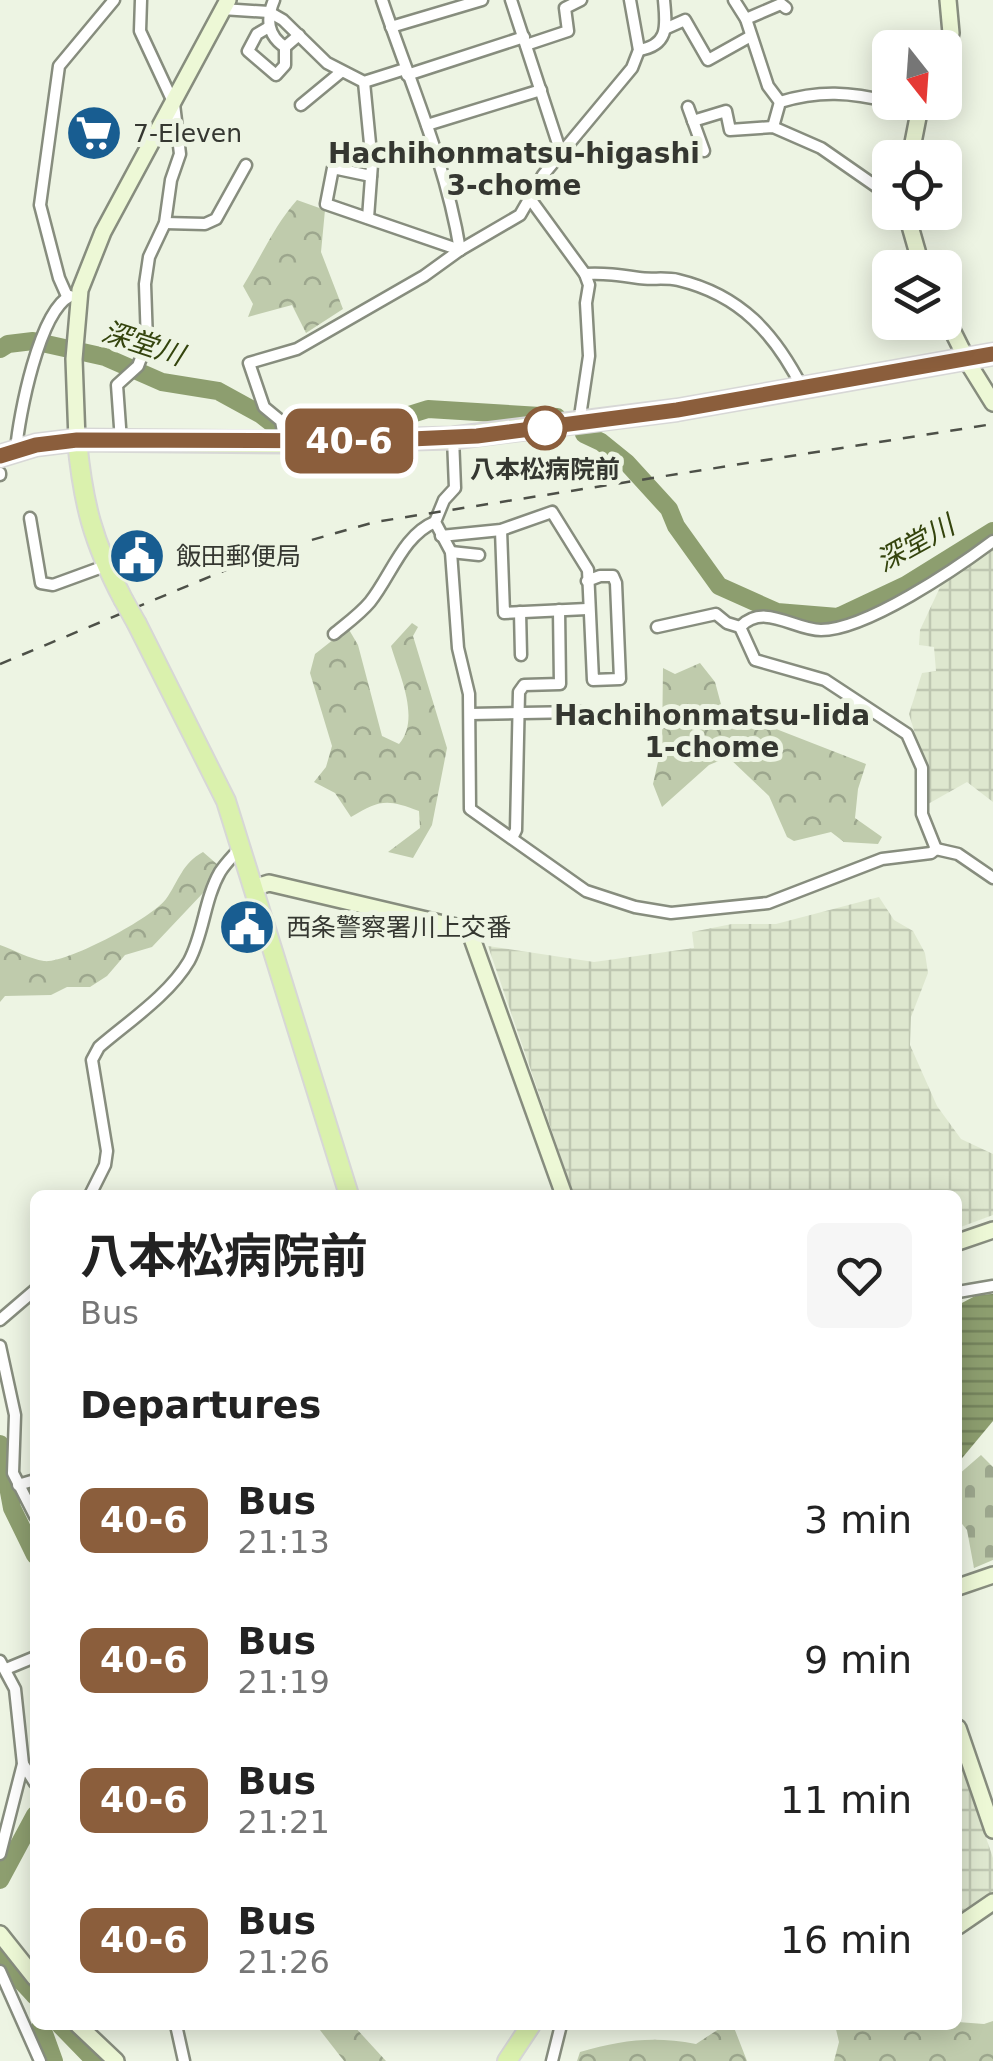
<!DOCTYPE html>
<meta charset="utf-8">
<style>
body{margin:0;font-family:"DejaVu Sans","Noto Sans JP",sans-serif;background:#f6f6f6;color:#222;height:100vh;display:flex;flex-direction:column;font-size:38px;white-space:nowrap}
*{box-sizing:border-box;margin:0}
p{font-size:32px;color:#767676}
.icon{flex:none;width:55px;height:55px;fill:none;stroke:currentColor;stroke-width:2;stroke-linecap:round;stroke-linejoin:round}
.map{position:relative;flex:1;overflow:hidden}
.sheet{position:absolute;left:30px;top:1190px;width:932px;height:840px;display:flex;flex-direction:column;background:#fff;border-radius:15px;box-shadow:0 5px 25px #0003}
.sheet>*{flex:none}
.badge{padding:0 20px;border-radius:15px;font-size:35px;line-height:65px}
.needle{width:65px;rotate:163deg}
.controls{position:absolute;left:872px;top:30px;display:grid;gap:20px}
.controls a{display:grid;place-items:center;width:90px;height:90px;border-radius:15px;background:#fff;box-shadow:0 5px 25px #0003;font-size:50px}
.map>.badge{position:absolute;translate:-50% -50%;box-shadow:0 0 0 5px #fff}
h2{padding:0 50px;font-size:38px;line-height:90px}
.round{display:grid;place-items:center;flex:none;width:105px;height:105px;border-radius:15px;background:#f6f6f6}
.headline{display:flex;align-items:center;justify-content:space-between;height:170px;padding:0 50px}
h1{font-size:48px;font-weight:700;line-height:75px}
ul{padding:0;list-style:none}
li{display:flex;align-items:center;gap:30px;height:140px;padding:0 50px}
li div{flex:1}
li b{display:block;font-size:38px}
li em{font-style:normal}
li .badge{min-width:110px;font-weight:700;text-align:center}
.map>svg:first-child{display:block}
.industrial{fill:url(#industrial-grid)}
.forest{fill:url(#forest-crowns)}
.cemetery{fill:url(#cemetery-stones)}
.water{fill:url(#water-rules)}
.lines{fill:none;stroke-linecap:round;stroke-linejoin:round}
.river{stroke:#8d9e6f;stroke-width:18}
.street-casing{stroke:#878d7e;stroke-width:15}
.secondary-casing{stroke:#878d7e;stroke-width:20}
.primary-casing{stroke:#d7d7d6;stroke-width:22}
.highway-casing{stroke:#d7d7d6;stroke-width:25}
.street{stroke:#fff;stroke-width:10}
.secondary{stroke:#edf8d6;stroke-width:15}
.primary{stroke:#daf1ad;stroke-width:18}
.highway{stroke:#c2e776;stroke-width:20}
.rail{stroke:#4d5048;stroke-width:2.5;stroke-dasharray:12 12;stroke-linecap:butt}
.primary-bridge-casing{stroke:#d7d7d6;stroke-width:22;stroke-linecap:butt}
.primary-bridge{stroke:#daf1ad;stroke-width:18}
.line-casing{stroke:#fff;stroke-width:22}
.line{stroke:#8b5e3c;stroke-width:15}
.stop-dot{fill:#fff;stroke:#8b5e3c;stroke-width:5}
.labels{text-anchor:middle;stroke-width:10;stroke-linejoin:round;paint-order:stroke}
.poi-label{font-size:25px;fill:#353731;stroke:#edf4e3;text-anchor:start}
.stop-label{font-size:25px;font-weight:bold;fill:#353731;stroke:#edf4e3}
.neighbourhood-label{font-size:28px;font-weight:bold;fill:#353731;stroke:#edf4e3}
.water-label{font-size:28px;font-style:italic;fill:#34440d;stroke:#edf4e3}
</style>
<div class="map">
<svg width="993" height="2061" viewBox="0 0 993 2061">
<defs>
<pattern id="industrial-grid" width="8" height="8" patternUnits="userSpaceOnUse" patternTransform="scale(2.5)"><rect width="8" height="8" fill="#dee7cf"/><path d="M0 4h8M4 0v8" fill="none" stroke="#bfc7b2"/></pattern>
<pattern id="forest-crowns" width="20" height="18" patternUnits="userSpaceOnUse" patternTransform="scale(2.5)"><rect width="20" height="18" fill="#bfcbac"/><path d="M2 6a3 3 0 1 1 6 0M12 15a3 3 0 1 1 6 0" fill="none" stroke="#9ca68d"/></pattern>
<pattern id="cemetery-stones" width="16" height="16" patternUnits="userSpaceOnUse" patternTransform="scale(2.5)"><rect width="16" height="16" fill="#bfcbac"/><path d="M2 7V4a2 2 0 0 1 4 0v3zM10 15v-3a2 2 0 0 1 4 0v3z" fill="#9ca68d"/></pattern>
<pattern id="water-rules" width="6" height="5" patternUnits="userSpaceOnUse" patternTransform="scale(2.5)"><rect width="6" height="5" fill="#8d9e6f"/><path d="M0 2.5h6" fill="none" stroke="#74825c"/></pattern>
</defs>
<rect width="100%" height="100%" fill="#edf4e3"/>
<g class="industrial">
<polygon points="993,547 993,802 967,782 928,804 923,798 927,773 909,714 922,673 936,671 934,647 919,645 920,630 942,583"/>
<polygon points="879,897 894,920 913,931 925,953 928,973 911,1017 910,1045 937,1106 961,1139 993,1154 993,1215 958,1228 958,1195 574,1195 488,946 594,962 694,948 692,932 732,924 776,924"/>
<polygon points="958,1756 993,1858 993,1893 958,1918"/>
</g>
<g class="forest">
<path d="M 297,200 L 325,210 L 321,252 L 343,309 L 306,333 L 292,305 L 248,317 L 253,304 L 243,286 C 261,257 274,226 297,200 Z"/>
<path d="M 412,623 L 418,627 L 413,636 L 447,748 L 432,825 L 413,858 L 388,852 L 420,828 L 419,811 C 388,799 380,799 351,817 L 335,793 L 314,782 L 326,767 L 332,746 L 310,673 L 315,654 L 348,628 L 358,645 L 382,736 L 399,744 C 421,719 399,674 391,646 Z"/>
<polygon points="700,663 715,682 722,708 866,764 858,789 855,818 882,837 878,844 844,842 831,832 794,841 787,837 769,796 728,757 709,765 662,807 653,784 662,744 663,668 675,674"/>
<path d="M 203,852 L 218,865 L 203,893 L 152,947 L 125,955 L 107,976 L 90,987 L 67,987 L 51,995 L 5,996 L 0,1002 L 0,945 C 14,950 30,959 44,961 C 66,964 152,918 166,899 C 179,881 182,863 203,852 Z"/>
<polygon points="993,2021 993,2061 834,2061 839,2042 835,2025 958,2025 958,2022 984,2024"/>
<polygon points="316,2025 353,2025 386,2061 344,2061"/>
<path d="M 725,2025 L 733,2025 L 747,2061 L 577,2061 L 580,2052 C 622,2040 653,2036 696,2044 Z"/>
</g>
<polygon class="cemetery" points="981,1455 993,1467 993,1560 974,1568 967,1530 958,1519 958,1475"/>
<polygon class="water" points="993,1294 993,1421 958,1463 958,1305 977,1295"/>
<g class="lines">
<g class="river">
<polyline points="0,349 8,344 33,341 105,357 162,382 218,391 260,414 278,428 361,430 428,409 557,417"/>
<polyline points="584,434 601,442 627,463 669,509 676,526 719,586 777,612 838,617 906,585 993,531"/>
<polyline points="0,1444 12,1508 35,1555"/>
<polyline points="0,1880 35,1815"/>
<path d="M 0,1949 C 8,1970 21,1980 35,1996"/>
<polyline points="41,2025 54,2061"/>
<polyline points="60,2025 95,2061"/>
</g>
<g class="street-casing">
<g id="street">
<path d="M 274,0 C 266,19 267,35 285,47 L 299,35"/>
<path d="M 382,0 C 410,83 446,163 460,250"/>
<polyline points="511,0 561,153"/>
<polyline points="734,0 746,19 768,86 780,102"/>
<polyline points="222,9 269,12 283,20 327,63 364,82 405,69"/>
<polyline points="746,19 781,4 786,8"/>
<polyline points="269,27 257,34 248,51 276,75 285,65 285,47"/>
<polyline points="391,27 482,0"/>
<polyline points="667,28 685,20 708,60 751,36"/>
<polyline points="526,45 568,31 565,8 581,0"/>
<path d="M 639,50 C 670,45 666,24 664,0"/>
<polyline points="407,75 524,37"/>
<polyline points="364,82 372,164 368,218"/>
<polyline points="891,102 918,109"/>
<polyline points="301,105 341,72"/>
<polyline points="688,107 704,151"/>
<polyline points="693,121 726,111 730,130 773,127 821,148 890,196"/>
<polyline points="427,125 541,90"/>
<path d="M 773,127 L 780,102 C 819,90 851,92 890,102"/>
<polyline points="371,176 333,168 326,204 460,250"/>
<polyline points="531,200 585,274 589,285 586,303 589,356 579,423"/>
<polyline points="165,223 205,224 216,219 246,165"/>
<path d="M 585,274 C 605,273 619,275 639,278 C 651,280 665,277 678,280 C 741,295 775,334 803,389"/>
<polyline points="67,296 59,278 40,205 59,66 114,0"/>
<polyline points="453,438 455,488 444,500 435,522 451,552 458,648 469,694 470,809 586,891 635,907 671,913 768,903 882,859 931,853 936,849 958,854 993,878"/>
<polyline points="121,441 117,385 138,366 147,342 145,284 149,257 165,223 171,180 180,154 174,104 140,31 141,0"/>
<polyline points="285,442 281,421 264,407 249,363 297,349 424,276 460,250 520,215 543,175 632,68 639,50 630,0"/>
<path d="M 16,450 C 19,415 39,312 70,296"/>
<polyline points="0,473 0,475"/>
<polyline points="30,518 41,583 53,585 105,566"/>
<polyline points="501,530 504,613 587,609"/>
<polyline points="441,536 501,530 552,512 588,570 593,680 620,679 616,583 613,576 600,576 587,581"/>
<polyline points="451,552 479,555"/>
<polyline points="520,612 521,655"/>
<polyline points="657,627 716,614 727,623 740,627"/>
<polyline points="740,627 755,660 825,680 907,734 922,768 922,814 936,849"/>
<path d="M 740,627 C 764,602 794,630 821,630 C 866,630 957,568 993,541"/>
<path d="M 334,634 C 346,624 360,614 370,602 C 391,576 403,535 435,522"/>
<polyline points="470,714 580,712"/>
<polyline points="512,838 516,830 519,692 524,685 560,684 559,610"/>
<path d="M 90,1195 L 105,1165 L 107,1151 L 92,1060 L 99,1047 C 128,1022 169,995 189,961 C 204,933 204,900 220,872 C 225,864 233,856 240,848"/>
<polyline points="958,1292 993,1286"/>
<polyline points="0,1320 35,1290"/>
<polyline points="0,1346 15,1415 13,1473 35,1516"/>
<polyline points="18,1485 35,1480"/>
<polyline points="0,1661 15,1689 23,1764 0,1854"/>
<polyline points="6,1669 35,1657"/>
<polyline points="23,1764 35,1783"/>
<polyline points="0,1971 40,2061"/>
<polyline points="176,2025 184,2061"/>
<polyline points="552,2061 561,2025"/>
</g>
</g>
<g class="secondary-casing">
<g id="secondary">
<polyline points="945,56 951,33 948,0"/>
<polyline points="910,158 921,102"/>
<polyline points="906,212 922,268"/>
<polyline points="945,316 970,366 993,403"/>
<polyline points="77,440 74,359 80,290 103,232 228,0"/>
<polyline points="253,888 269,883 469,930 564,1195"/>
<polyline points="958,1242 993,1230"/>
<polyline points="958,1587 993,1575"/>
<polyline points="958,1728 993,1830"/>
<polyline points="958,1926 993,1902"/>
<polyline points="0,1934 35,1978"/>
<polyline points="78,2025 116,2061"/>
</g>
</g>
<g class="primary-casing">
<g id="primary">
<path d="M 77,440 C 83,504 93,542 123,599"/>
<polyline points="137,624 226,801 349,1195"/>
<polyline points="507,2061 531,2025"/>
</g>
</g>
<g class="highway-casing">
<polyline id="highway" points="0,456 36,445 77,440 285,442 453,438 677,410 993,354"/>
</g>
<use href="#street" class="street"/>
<use href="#secondary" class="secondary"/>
<use href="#primary" class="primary"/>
<use href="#highway" class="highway"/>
<polyline class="rail" points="0,664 269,552 375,522 993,424"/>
<g class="primary-bridge-casing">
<polyline id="primary-bridge" points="123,599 137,624"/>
</g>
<use href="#primary-bridge" class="primary-bridge"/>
</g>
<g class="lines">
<g class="line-casing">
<polyline id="line" points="0,456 36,445 77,440 367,441 477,436 677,410 993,354"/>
</g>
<use href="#line" class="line"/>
</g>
<defs>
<g id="supermarket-disc" transform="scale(2.875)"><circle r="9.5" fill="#185d91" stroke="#edf4e3"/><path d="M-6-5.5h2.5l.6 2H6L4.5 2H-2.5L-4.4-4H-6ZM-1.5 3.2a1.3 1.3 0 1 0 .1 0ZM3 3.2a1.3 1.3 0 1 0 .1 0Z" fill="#fff"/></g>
<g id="civic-disc" transform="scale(2.875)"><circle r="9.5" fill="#185d91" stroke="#edf4e3"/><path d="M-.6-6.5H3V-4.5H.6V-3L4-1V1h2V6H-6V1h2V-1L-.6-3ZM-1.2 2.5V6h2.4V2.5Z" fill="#fff"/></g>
</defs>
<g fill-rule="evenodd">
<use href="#supermarket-disc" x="94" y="133"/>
<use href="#civic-disc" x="137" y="556"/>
<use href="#civic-disc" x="247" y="927"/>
</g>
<circle class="stop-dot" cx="545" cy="428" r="20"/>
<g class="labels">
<g class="poi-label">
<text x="133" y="142">7-Eleven</text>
<text x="176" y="565">飯田郵便局</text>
<text x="286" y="936">西条警察署川上交番</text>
</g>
<g class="stop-label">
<text x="545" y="478">八本松病院前</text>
</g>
<g class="neighbourhood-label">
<text x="514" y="163">Hachihonmatsu-higashi<tspan x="514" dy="32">3-chome</tspan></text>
<text x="712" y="725">Hachihonmatsu-Iida<tspan x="712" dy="32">1-chome</tspan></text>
</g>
<g class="water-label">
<text transform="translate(143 343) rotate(18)" y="10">深堂川</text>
<text transform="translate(915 543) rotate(-29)" y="10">深堂川</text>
</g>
</g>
</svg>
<div class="controls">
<a><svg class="needle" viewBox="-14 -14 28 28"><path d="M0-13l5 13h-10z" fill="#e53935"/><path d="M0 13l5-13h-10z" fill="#767676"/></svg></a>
<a><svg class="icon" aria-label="locate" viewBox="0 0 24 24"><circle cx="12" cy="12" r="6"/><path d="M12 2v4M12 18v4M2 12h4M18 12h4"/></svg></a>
<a><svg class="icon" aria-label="layers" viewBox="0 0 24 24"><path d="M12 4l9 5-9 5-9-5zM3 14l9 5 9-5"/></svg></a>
</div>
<b class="badge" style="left:349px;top:441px;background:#8b5e3c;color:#fff">40-6</b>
<section class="sheet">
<div class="headline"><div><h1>八本松病院前</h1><p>Bus</p></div><a class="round"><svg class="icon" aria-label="heart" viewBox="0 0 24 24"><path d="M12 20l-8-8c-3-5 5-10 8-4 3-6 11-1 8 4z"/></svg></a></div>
<h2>Departures</h2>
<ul>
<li><span class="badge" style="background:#8b5e3c;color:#fff">40-6</span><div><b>Bus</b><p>21:13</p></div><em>3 min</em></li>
<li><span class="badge" style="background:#8b5e3c;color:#fff">40-6</span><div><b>Bus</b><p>21:19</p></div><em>9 min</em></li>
<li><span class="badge" style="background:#8b5e3c;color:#fff">40-6</span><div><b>Bus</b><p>21:21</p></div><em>11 min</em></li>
<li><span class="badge" style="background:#8b5e3c;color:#fff">40-6</span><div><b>Bus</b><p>21:26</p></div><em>16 min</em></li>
</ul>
</section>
</div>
